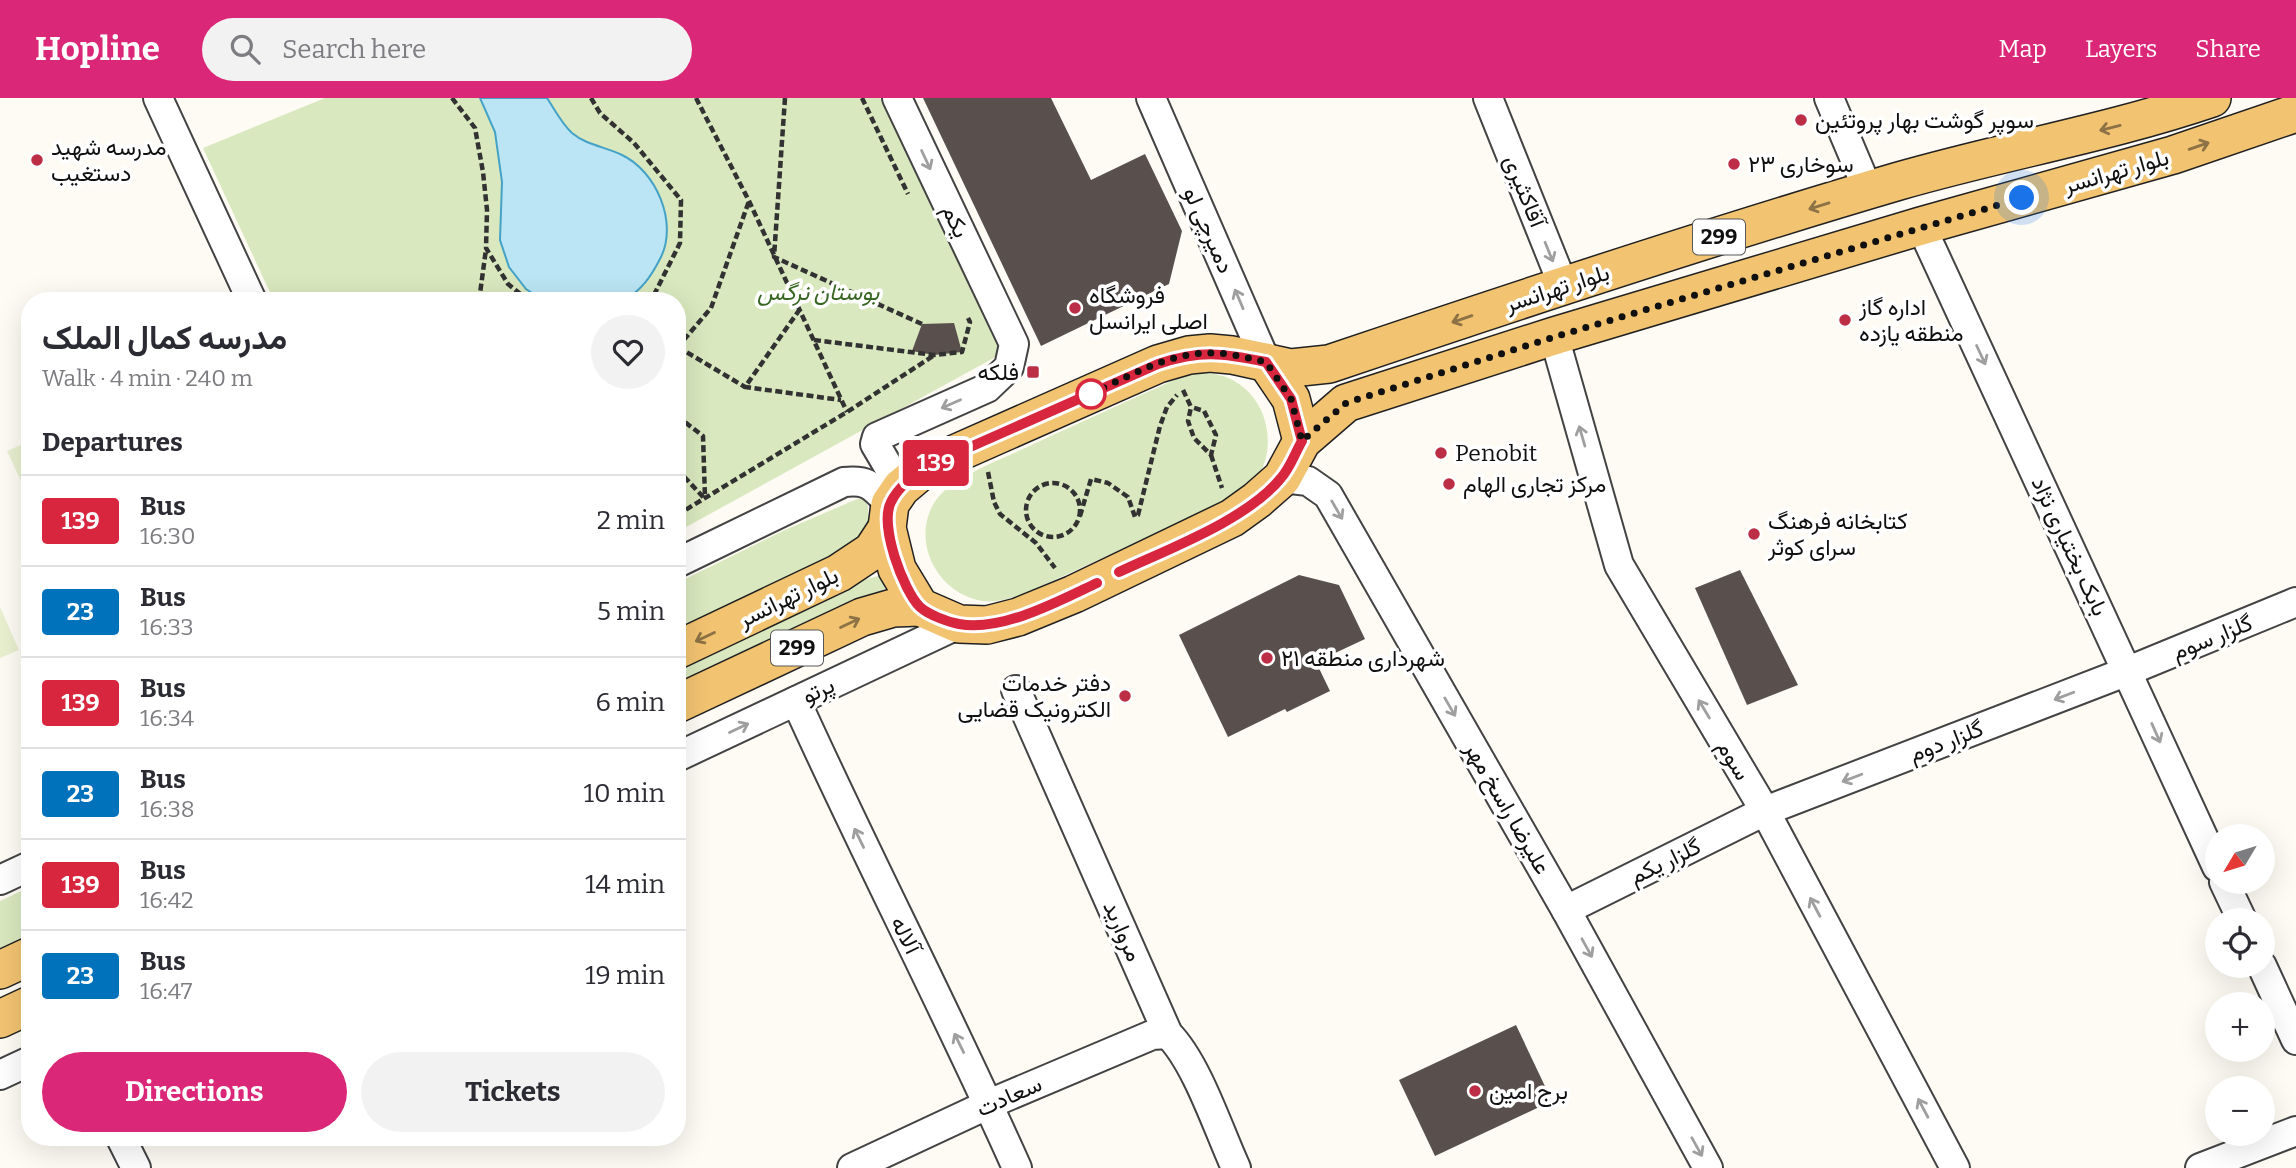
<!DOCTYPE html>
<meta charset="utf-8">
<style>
body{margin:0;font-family:Bitter,Vazirmatn,serif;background:#f2f2f3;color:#2b2b33;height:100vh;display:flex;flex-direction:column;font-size:26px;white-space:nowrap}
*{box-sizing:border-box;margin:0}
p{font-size:23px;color:#7c7c81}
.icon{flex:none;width:38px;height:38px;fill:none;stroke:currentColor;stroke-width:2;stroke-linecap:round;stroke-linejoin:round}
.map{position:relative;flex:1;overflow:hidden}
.drawer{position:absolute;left:21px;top:194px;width:665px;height:854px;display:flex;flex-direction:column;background:#fff;border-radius:28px;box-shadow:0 7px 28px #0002}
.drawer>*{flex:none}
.badge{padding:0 14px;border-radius:5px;font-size:24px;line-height:46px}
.needle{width:46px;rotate:232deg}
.fabs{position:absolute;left:2205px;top:726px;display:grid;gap:14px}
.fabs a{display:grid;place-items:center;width:70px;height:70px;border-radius:50%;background:#fff;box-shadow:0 7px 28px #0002;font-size:35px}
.you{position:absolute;width:35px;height:35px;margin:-18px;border:5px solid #fff;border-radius:50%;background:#1a73e8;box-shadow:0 0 0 10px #1a73e833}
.map>.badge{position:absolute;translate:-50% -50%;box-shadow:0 0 0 4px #fff}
h2{padding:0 21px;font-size:26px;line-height:63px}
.round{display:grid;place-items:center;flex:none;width:74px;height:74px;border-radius:37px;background:#f2f2f3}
.overview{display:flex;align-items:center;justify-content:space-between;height:119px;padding:0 21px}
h1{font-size:33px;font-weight:700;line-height:52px}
.primary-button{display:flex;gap:14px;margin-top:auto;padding:14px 21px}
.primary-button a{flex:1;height:80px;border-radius:42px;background:#db2777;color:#fff;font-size:28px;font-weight:700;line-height:80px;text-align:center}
.primary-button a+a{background:#f2f2f3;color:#2b2b33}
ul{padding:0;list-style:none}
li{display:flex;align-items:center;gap:21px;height:91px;padding:0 21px;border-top:2px solid #e1e1e2}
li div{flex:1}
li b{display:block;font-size:26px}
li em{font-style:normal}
li .badge{min-width:77px;font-weight:700;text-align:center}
header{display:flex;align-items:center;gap:42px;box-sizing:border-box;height:98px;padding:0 35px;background:#db2777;color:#fff}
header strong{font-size:33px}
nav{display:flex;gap:38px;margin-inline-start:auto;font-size:24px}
.search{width:490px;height:63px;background:#f2f2f3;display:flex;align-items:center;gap:18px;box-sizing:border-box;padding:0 24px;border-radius:38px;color:#7c7c81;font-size:26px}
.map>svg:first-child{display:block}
.green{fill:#d9e8be}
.pitch{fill:#e8f0d0}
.water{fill:#bbe5f4;stroke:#45a2c7;stroke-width:2}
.building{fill:#59504d}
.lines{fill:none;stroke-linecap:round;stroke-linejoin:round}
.minor-casing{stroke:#434343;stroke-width:32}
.major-casing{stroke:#212121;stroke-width:40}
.path{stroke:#323232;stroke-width:4.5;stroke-dasharray:7 3.5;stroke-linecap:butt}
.minor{stroke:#fff;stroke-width:28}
.major{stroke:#f2c371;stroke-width:37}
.oneway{stroke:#8c7245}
.oneway2{stroke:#9f9f9f}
.line-casing{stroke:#fff;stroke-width:16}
.line{stroke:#d7263d;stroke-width:10}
.walk{stroke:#101010;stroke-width:7;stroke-dasharray:0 12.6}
.poi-dot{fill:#bb2e45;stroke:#fff;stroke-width:2.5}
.stop-dot{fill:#fff;stroke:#d7263d;stroke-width:3.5}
.labels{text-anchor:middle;stroke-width:7;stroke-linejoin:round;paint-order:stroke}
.shield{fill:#fff;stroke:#585858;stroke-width:2}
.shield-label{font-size:21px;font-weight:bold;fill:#101010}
.poi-label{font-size:23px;fill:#101010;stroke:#fff;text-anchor:start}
.street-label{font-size:23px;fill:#101010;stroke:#fff}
.park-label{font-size:23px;font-style:italic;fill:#386623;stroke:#fff}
</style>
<header>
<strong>Hopline</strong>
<div class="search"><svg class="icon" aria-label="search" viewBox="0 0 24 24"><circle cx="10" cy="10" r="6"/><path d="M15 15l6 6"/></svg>Search here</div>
<nav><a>Map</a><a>Layers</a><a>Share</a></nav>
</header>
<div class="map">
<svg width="2296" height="1070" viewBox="0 0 2296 1070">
<rect width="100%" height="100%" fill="#fefbf4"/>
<g class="green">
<polygon points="325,0 880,0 999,241 1001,256 677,434 677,203 274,203 203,50"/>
<path d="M 1198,275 C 1213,275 1227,277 1239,286 C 1270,307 1277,354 1255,383 C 1249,390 1240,395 1233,400 L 1024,496 C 1010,500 996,505 982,503 C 926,493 903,419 953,386 C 975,371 1002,361 1025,350 C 1077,326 1129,302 1181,279 Z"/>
<polygon points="857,401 865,401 868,409 868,425 843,460 677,538 677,485 785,432"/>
<path d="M 878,478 C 885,483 886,487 884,495 L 677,589 L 677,571 L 867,481 Z"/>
<polygon points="30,789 30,837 0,850 0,803"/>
</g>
<g class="pitch">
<polygon points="30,343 30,402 7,353"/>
<polygon points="0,509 19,552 0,560"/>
</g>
<path class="water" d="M 480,0 L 547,0 C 555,12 562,26 572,35 C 586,47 606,49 622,57 C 656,73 678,124 661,159 C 652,177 641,194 622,203 L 544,203 L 526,191 L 509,169 L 500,142 L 502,84 L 495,34 Z"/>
<g class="building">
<polygon points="923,0 1051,0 1091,82 1145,56 1182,133 1169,186 1041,248"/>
<polygon points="954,225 962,254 934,257 912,253 922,226"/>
<polygon points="1740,472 1798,587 1747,607 1695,490"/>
<polygon points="1299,477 1339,487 1365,541 1316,564 1330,593 1287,614 1285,611 1228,639 1179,537"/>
<polygon points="1516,927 1552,1003 1435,1058 1399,982"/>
</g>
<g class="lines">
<g class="minor-casing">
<g id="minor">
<polyline points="158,0 252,203"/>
<polyline points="897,0 1014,246 1009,269 987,290 877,339 875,346 901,390"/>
<polyline points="1151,0 1266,264"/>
<polyline points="1488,0 1563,187"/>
<polyline points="1829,0 1868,92"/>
<polyline points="1921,128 2217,769"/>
<polyline points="1554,238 1619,467 1765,713 1955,1070"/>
<polyline points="1282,380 1308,383 1328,397 1566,812 1708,1070"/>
<path d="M 677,465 L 844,384 C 869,381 873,389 890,406"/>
<path d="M 1016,592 L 1168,936 C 1197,965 1218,1031 1236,1070"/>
<path d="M 796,603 C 867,760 947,913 1017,1070"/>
<polyline points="677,659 959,526"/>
<polyline points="0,782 30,768"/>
<polyline points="2224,784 2242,822"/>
<polyline points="1566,812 1765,713 2128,573 2296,504"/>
<polyline points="2262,868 2296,942"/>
<polyline points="0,977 30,963"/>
<polyline points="121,1040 136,1070"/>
<polyline points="852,1070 989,1006 1152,937 1168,936"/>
<polyline points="2200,1070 2296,1033"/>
</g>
</g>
<g class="major-casing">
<g id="major">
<path d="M 2212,0 C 2109,35 2003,53 1899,83 C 1708,139 1518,202 1329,266 L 1291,270 L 1232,257 L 1210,255 L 1189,257 L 1158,266 L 950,358 L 920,374 L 901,390 L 890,406 L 887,430 L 897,471 L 920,509 L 959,526 L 987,527 L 1018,519 L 1074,496 L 1232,420 L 1257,402 L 1282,380 L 1302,343 L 1346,305 L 1554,238 L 1921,128 L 2173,57 L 2296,15"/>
<polyline points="1266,264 1291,301 1302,343"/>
<polyline points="677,552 839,475 872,453 887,430"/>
<polyline points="677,606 862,519 893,510 920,509"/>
<polyline points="0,872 30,858"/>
<polyline points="0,921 30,907"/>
</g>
</g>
<g class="path">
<polyline points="452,0 475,30 483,74 487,112 486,150 508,186 529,203"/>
<polyline points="591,0 600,15 634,45 681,102 680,145 651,203"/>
<polyline points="696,0 749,103 847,314"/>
<polyline points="785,0 774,159 922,226"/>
<polyline points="862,0 908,96"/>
<polyline points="479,203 486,151"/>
<polyline points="800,211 745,289 841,302"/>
<polyline points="814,242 934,257 962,254 970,224 968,220"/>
<polyline points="678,249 745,289"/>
<polyline points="677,250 711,210 749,103"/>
<polyline points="1183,292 1191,309 1188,323 1194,340 1211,357 1216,337 1204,313 1191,309"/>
<polyline points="677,318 703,338 705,400"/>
<polyline points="1211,357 1222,390"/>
<polyline points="677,371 705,401"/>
<polyline points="988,374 994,404 1000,416 1036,445 1055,470"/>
<circle cx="1053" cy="412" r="27"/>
<polyline points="677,417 847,314 933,258"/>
<polyline points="1080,418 1091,381 1108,385 1128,399 1135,419 1138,417 1160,328 1167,309 1177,297"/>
</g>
<use href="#minor" class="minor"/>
<use href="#major" class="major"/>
</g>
<defs><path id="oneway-shaft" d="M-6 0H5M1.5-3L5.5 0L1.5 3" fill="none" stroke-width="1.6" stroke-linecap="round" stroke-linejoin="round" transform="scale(1.75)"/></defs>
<g class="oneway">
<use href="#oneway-shaft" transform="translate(2110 30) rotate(166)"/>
<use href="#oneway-shaft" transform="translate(2199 48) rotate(-19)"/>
<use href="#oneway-shaft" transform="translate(1819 108) rotate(163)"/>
<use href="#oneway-shaft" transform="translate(1462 221) rotate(161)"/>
<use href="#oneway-shaft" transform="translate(850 525) rotate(-25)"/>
<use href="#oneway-shaft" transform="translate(705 539) rotate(155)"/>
</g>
<g class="oneway2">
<use href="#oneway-shaft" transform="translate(926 62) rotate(65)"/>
<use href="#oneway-shaft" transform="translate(1549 154) rotate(68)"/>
<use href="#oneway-shaft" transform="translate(1239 201) rotate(-113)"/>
<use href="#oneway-shaft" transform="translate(1981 257) rotate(65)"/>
<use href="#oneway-shaft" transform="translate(951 306) rotate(156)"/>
<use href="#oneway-shaft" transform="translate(1582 338) rotate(-106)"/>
<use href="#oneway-shaft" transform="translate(1337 412) rotate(60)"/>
<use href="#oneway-shaft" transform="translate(2064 598) rotate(159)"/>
<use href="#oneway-shaft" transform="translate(1450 609) rotate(60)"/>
<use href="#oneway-shaft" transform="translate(1704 611) rotate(-121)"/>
<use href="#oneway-shaft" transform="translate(739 630) rotate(-25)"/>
<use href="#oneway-shaft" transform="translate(2156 635) rotate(66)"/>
<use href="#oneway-shaft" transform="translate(1852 680) rotate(159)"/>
<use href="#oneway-shaft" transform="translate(859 740) rotate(-116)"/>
<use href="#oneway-shaft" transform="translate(1815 809) rotate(-118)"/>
<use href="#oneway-shaft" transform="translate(1587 850) rotate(61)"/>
<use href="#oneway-shaft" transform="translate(959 945) rotate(-116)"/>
<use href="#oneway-shaft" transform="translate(1923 1010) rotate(-118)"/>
<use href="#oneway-shaft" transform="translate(1697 1049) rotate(61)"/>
</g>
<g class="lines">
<g class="line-casing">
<path id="line" d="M 1097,485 C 1059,503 1002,534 959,526 C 948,524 929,517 920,509 C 903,492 879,427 891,404 C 899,387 918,374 934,365 L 1158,266 C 1201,252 1222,255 1266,264 L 1291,301 L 1302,343 C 1295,355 1290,370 1281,380 C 1247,422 1168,451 1119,474"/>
</g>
<use href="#line" class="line"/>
<path class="walk" d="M 1091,296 L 1086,298 C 1124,281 1165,256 1207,255 C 1227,254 1247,260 1266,264 L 1291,301 L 1302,343 L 1346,305 L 1554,239 L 2022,100"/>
</g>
<g class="poi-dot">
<circle cx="1801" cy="22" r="7"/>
<circle cx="37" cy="62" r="7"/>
<circle cx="1734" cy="66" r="7"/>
<circle cx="1075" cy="210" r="7"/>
<circle cx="1845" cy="222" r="7"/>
<rect x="1026" y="267" width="14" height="14" rx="3.5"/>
<circle cx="1441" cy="355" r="7"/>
<circle cx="1449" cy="386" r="7"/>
<circle cx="1754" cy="436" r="7"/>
<circle cx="1267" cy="560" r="7"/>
<circle cx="1125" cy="598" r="7"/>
<circle cx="1475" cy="993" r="7"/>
</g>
<circle class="stop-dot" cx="1091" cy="296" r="14"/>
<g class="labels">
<g class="shield">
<rect x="1693" y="121.5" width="52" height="35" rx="5"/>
<rect x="771" y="532.5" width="52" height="35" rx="5"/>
</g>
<g class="shield-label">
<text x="1719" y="146">299</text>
<text x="797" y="557">299</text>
</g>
<g class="poi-label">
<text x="1815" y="30">سوپر گوشت بهار پروتئین</text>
<text x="51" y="57">مدرسه شهید<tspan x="51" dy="26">دستغیب</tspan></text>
<text x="1748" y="74">سوخاری ۲۳</text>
<text x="1089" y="205">فروشگاه<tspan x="1089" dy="26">اصلی ایرانسل</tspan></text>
<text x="1859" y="217">اداره گاز<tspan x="1859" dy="26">منطقه یازده</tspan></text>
<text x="1019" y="282" text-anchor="end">فلکه</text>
<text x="1455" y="363">Penobit</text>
<text x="1463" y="394">مرکز تجاری الهام</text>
<text x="1768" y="431">کتابخانه فرهنگ<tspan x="1768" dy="26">سرای کوثر</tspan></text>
<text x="1281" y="568">شهرداری منطقه ۲۱</text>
<text x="1111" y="593" text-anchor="end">دفتر خدمات<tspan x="1111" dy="26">الکترونیک قضایی</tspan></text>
<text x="1489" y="1001">برج امین</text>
</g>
<g class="street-label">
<text transform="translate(2116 73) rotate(-16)" y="8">بلوار تهرانسر</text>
<text transform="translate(1525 93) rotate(68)" y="8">آقاکثیری</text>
<text transform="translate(956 123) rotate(65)" y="8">یکم</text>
<text transform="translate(1209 132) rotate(66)" y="8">دمیرچی لو</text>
<text transform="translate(1557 190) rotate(-18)" y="8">بلوار تهرانسر</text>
<text transform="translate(2070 448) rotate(65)" y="8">بابک بختیاری نژاد</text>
<text transform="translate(788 499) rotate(-26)" y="8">بلوار تهرانسر</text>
<text transform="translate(2212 539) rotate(-22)" y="8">گلزار سوم</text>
<text transform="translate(818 592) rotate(-25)" y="8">پرتو</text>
<text transform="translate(1946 643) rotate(-21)" y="8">گلزار دوم</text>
<text transform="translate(1734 662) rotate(59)" y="8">سوم</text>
<text transform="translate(1508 710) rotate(60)" y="8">علیرضا راسخ مهر</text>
<text transform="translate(1665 763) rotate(-26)" y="8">گلزار یکم</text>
<text transform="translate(1123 833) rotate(66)" y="8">مروارید</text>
<text transform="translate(906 837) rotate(64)" y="8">آلاله</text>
<text transform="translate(1009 998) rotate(-24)" y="8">سعادت</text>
</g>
<g class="park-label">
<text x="818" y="202">بوستان نرگس</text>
</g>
</g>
</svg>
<div class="fabs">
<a><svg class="needle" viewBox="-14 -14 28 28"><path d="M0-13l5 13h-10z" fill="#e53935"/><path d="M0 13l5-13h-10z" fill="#7c7c81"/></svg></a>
<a><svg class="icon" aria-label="locate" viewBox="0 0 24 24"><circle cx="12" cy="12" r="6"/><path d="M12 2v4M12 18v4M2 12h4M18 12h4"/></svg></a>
<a>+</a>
<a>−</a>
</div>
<div class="you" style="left:2022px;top:100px"></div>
<b class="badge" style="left:936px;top:365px;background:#d7263d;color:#fff">139</b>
<section class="drawer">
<div class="overview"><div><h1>مدرسه کمال الملک</h1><p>Walk · 4 min · 240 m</p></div><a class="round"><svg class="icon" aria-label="heart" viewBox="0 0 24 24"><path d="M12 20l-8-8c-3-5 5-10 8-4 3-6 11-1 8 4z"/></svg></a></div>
<h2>Departures</h2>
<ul>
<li><span class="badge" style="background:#d7263d;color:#fff">139</span><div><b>Bus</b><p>16:30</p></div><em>2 min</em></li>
<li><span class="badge" style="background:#0072bc;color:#fff">23</span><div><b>Bus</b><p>16:33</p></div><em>5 min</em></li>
<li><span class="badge" style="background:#d7263d;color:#fff">139</span><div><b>Bus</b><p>16:34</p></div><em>6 min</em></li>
<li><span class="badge" style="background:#0072bc;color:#fff">23</span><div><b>Bus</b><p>16:38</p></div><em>10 min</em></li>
<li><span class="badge" style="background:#d7263d;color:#fff">139</span><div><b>Bus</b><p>16:42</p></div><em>14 min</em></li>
<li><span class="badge" style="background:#0072bc;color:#fff">23</span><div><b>Bus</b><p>16:47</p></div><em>19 min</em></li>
</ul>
<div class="primary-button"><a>Directions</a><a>Tickets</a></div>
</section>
</div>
